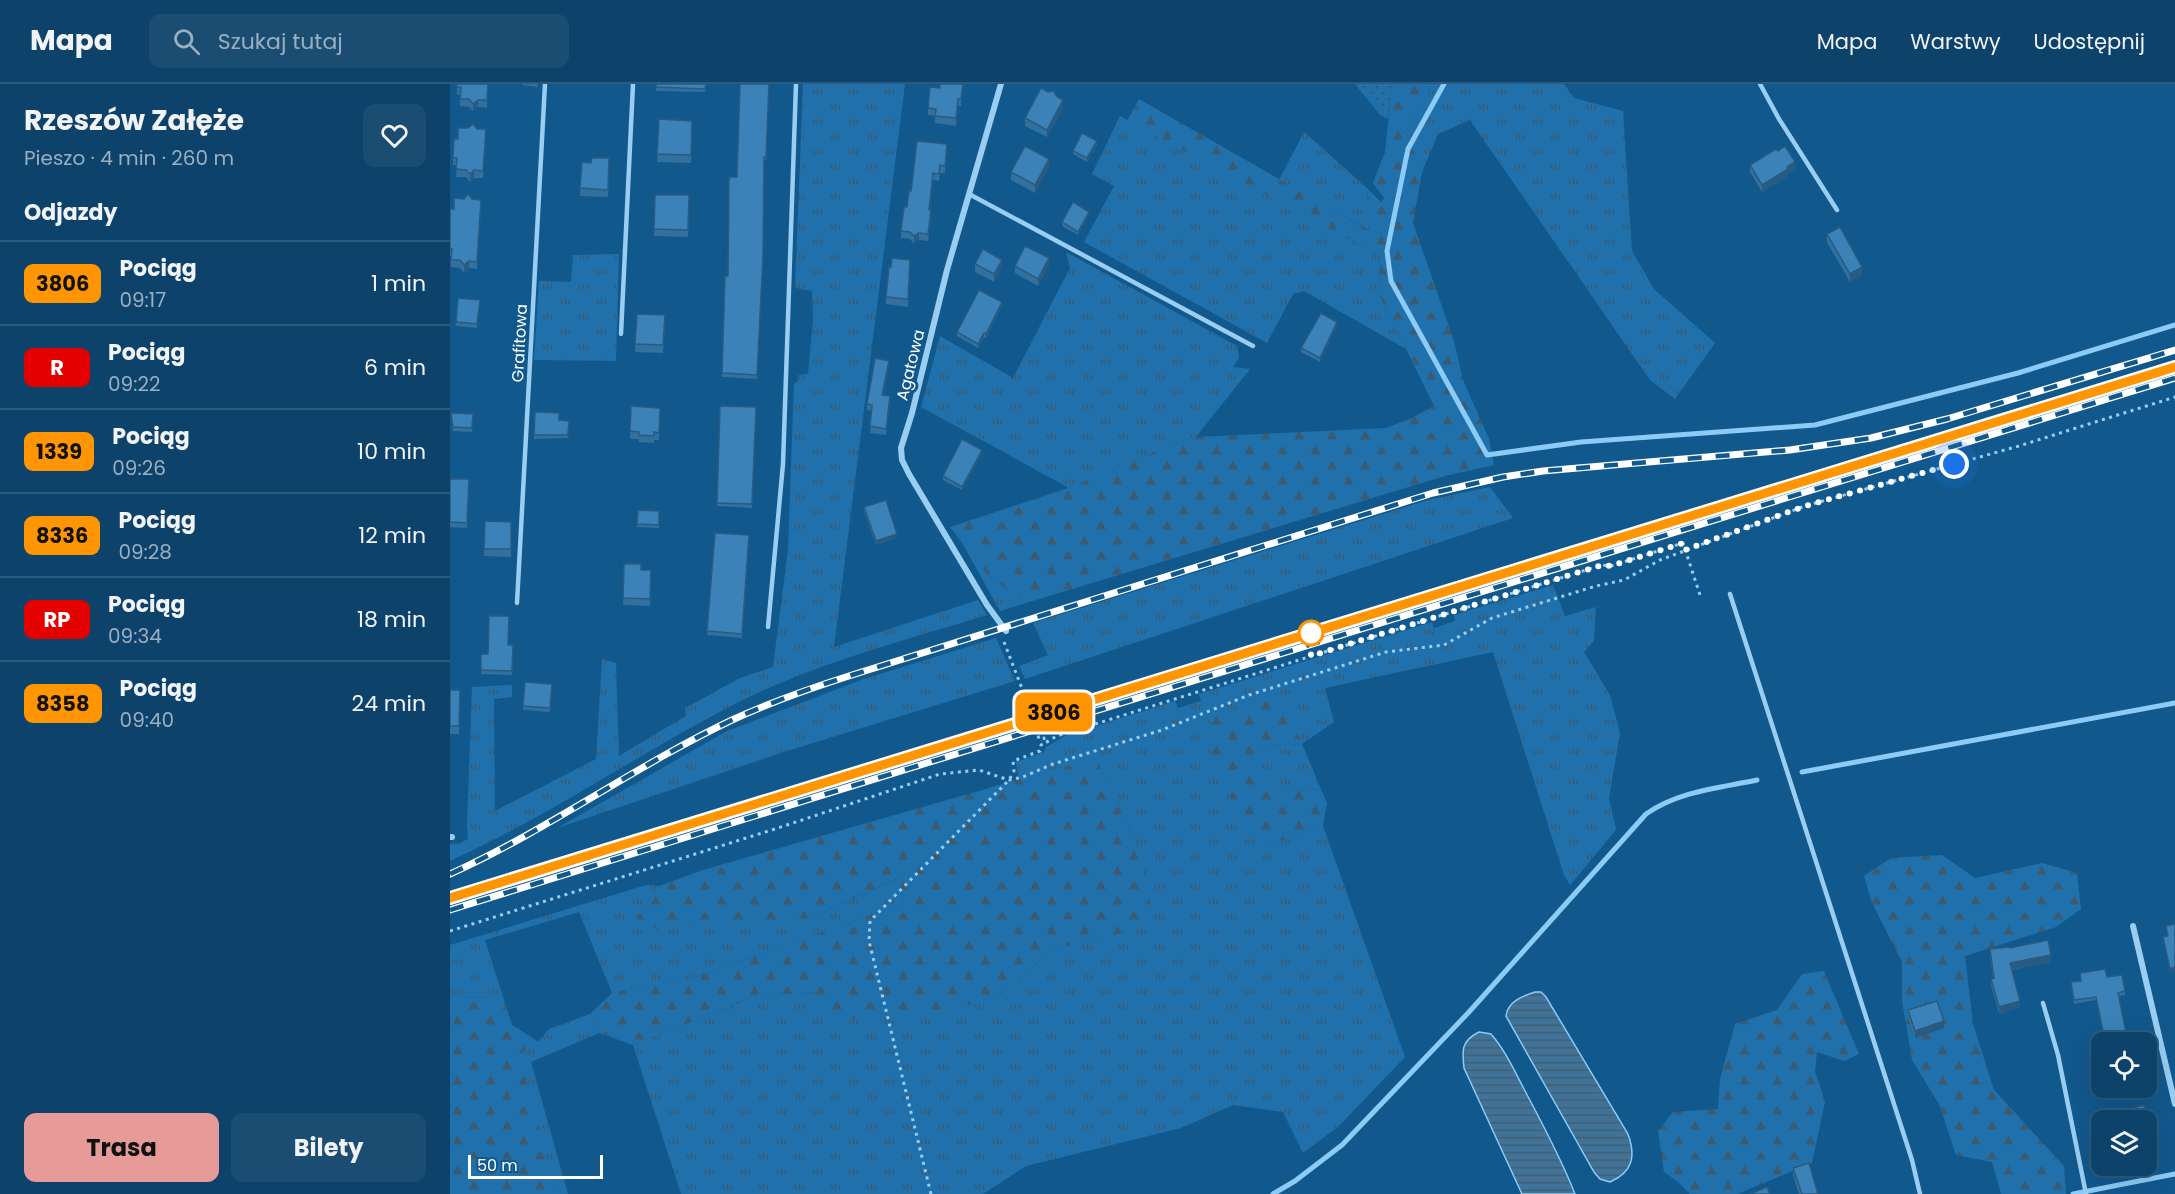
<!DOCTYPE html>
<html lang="pl">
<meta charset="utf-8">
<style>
body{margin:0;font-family:Poppins,sans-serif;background:#1b4d72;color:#f1f3f6;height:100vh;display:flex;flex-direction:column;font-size:22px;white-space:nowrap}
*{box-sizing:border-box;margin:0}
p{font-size:20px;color:#9ab0c1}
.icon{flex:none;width:33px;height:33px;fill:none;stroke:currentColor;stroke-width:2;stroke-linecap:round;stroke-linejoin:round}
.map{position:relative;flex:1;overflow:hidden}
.sheet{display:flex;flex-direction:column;background:#0d426a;width:450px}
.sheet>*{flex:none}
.badge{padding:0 12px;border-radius:9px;font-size:21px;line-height:39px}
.fabs{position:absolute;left:1641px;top:948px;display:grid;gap:12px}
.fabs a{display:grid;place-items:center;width:66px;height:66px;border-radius:12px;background:#0d426a;box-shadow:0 6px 24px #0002,0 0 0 2px #2d5b7e;font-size:30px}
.scale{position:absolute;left:18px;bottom:15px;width:135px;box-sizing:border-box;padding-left:6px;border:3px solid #fff;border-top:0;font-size:16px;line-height:21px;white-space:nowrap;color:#fff;-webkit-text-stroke:4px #11588d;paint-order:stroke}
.you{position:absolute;width:30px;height:30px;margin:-15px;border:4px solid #fff;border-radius:50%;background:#1a73e8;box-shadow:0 0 0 9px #1a73e833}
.map>.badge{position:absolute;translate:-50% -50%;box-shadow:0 0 0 3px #fff}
h2{padding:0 24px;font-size:22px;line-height:54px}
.round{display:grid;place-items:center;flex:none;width:63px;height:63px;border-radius:12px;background:#1b4d72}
.head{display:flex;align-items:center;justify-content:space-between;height:102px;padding:0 24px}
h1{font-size:28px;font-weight:700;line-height:45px}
.primary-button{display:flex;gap:12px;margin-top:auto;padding:12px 24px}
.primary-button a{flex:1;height:69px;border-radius:12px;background:#e69b98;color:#111;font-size:24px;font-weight:700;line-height:69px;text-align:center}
.primary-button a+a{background:#1b4d72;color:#f1f3f6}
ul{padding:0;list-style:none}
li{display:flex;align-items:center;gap:18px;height:84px;padding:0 24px;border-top:2px solid #2d5b7e}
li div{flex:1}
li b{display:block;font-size:22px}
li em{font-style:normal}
li .badge{min-width:66px;font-weight:700;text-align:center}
header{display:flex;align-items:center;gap:36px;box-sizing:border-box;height:84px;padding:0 30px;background:#0d426a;border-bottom:2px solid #2d5b7e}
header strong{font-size:28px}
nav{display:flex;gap:33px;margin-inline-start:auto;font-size:21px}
.search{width:420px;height:54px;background:#1b4d72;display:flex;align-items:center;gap:15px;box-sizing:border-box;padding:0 21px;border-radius:12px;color:#9ab0c1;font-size:22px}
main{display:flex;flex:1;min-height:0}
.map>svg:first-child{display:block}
.grass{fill:url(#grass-tufts)}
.forest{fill:url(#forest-firs)}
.garden{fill:url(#garden-dots)}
.water{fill:url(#water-rules);stroke:#8bcbf5;stroke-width:1.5}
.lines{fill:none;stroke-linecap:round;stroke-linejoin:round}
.stream{stroke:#8bcbf5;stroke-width:5}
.path{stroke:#9acdf2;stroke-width:3;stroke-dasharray:3 4.5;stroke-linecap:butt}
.lane{stroke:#9acdf2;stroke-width:4.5}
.street{stroke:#9acdf2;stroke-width:6}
.rail-casing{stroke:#fff;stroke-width:7}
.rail{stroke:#11588d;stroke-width:4.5;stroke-dasharray:14;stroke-linecap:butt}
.wall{fill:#32709d}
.shaded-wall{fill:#295b80}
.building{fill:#3a82b7;stroke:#295b80;stroke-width:1.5}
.line-casing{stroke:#fff;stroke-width:14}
.line{stroke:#ff9500;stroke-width:9}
.walk{stroke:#fff;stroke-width:6;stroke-dasharray:0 10.8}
.stop-dot{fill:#fff;stroke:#ff9500;stroke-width:3}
.labels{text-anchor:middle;stroke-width:6;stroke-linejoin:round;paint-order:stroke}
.street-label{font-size:16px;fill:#fff;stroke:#11588d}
</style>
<header>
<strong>Mapa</strong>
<div class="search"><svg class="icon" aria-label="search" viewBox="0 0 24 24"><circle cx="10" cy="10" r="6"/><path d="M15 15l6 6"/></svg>Szukaj tutaj</div>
<nav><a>Mapa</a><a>Warstwy</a><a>Udostępnij</a></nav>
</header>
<main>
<section class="sheet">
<div class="head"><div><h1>Rzeszów Załęże</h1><p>Pieszo · 4 min · 260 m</p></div><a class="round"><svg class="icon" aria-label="heart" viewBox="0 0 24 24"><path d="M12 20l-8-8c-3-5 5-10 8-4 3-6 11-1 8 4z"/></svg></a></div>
<h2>Odjazdy</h2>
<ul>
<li><span class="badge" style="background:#ff9500;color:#111">3806</span><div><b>Pociąg</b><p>09:17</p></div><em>1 min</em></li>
<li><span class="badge" style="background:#e50000;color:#fff">R</span><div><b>Pociąg</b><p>09:22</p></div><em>6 min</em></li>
<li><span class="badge" style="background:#ff9500;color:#111">1339</span><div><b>Pociąg</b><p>09:26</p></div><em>10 min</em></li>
<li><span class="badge" style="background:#ff9500;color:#111">8336</span><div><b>Pociąg</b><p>09:28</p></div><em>12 min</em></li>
<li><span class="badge" style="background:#e50000;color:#fff">RP</span><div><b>Pociąg</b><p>09:34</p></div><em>18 min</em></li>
<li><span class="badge" style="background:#ff9500;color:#111">8358</span><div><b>Pociąg</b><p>09:40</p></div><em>24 min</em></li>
</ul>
<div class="primary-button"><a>Trasa</a><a>Bilety</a></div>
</section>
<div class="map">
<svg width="1725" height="1110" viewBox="0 0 1725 1110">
<defs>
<pattern id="grass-tufts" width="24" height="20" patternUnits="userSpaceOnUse" patternTransform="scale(1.5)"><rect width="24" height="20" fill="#2071ab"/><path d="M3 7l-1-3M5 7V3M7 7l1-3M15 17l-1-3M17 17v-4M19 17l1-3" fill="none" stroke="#3a5b72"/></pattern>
<pattern id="forest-firs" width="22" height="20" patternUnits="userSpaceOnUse" patternTransform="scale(1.5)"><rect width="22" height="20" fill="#2071ab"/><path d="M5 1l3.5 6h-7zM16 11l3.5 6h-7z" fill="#3a5b72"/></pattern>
<pattern id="garden-dots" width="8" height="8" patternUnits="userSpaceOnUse" patternTransform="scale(1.5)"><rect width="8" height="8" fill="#2071ab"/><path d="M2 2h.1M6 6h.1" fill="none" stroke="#3a5b72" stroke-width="1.8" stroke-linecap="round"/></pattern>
<pattern id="water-rules" width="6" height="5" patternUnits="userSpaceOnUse" patternTransform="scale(1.5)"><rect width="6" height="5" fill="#3f739a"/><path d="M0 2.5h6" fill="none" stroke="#475c6b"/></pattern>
</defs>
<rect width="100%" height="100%" fill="#11588d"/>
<g class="grass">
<path d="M 353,0 L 455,0 L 384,563 L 528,516 L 537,531 C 450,558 361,580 279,623 C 185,672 97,733 0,777 L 0,760 L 10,759 L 18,755 L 17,742 L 22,603 L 62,601 L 62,613 L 44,615 L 45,727 L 146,675 L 152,575 L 166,579 L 169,672 L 236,632 L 235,624 L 290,594 L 323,583 L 338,465 L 344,300 L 348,297 L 348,291 L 358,290 L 363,236 L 362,207 L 345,204 Z"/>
<polygon points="983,0 1114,0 1124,14 1173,27 1182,167 1204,205 1265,259 1225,315 1200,296 1020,36 988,50 972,88 955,48"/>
<polygon points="670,32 930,171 929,210 956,265 854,207 843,210 817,259 634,158 664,102 642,90"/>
<polygon points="854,48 917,104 919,146 829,96"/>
<polygon points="616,168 787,262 789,274 783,283 800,285 746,353 699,370 619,404 471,323 490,252 563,294 620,184"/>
<polygon points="169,170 166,277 84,276 89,197 121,198 123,171"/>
<polygon points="1040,403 1063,434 575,595 569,582 598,571 583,539 978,416"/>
<polygon points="510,455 537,490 576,519 550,527"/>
<polygon points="1103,501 1115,532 1146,523 1144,557 1134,568 1160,611 1170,649 1159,714 1166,746 1120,801 1114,791 1043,568 875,604 884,638 852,660 871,705 835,707 809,690 800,671 817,662 852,660 760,634 816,761 873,742 955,973 889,1042 853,1069 833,1028 783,1021 731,1044 576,1082 533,1110 231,1110 183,961 308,911 366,908 544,915 603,865 676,848 687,764 665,707 644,674 569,697 566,678 594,668 596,663 615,652 725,617 728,624 751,617 749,610 982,538 984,544 1005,537 1004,531"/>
<polygon points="546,554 565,597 337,667 107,744 277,647 414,595"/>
<polygon points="449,794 453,820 243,894 162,909 129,828 35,856 53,913 0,914 0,861 196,801 209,802 186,834 361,834"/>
<polygon points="140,930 149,949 81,978 118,1110 106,1110 69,970 88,958 99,945"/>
</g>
<g class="forest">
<polygon points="942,0 983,0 955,48 972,88 963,139 1004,257 1013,296 1039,355 1044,381 995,392 576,519 537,490 500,443 618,404 699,370 746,353 936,344 962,334 984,322 929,210 930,171 677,37 689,15 918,146 917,104 931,118 934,114 923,99 935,68"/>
<polygon points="829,614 852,660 817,662 800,671 810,690 835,707 871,705 877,719 873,742 816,761 796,748 762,674 760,634"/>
<polygon points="644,674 665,707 687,764 701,822 676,848 603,865 544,915 451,936 387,935 366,908 308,911 183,961 149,949 140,930 162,909 243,894 453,820 448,794 361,834 207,846 186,834 209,802 253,786"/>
<polygon points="1492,771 1525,794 1592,779 1627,789 1631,825 1606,843 1515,872 1523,940 1544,1006 1614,1082 1616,1110 1551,1110 1542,1078 1506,1071 1489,1020 1462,976 1452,917 1452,878 1422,819 1414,792 1441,774"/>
<polygon points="1374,887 1409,970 1394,977 1367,968 1365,987 1375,1018 1362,1079 1287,1110 1240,1110 1227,1097 1214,1088 1208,1047 1223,1028 1268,1025 1270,995 1285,940 1327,926 1352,890"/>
<polygon points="53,913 62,941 89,958 70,970 106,1110 0,1110 0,914"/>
</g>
<polygon class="garden" points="905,0 942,0 938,35 931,32"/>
<g class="water">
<path d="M 1085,908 L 1091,908 L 1096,913 L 1178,1050 C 1186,1072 1183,1088 1160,1098 L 1150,1095 L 1144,1088 L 1056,932 C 1058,917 1073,912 1085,908 Z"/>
<path d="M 1029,948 L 1041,950 C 1055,966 1064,986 1074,1005 C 1092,1039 1111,1074 1125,1110 L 1072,1110 L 1014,984 C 1012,966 1011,957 1029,948 Z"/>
</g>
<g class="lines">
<g class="stream">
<polyline points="994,0 958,65 937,167 941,197 1037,371 1131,358 1365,341 1568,289 1725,241"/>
<polyline points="1352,688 1725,619"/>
<path d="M 823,1110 L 845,1097 L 892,1061 L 1019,928 L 1196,730 C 1229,707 1269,704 1307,696"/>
<polyline points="1623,1110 1725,1090"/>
</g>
<g class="path">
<polyline points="554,558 578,620"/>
<polyline points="628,609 596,619 587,617 573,621 575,627 581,625 589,655 594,654 595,659 607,652 1152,481 1161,482 1233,459 1251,514"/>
<polyline points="0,847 328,744 490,690 529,686 559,696 573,693 603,680 712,646 799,611 936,568 994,561 1042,534 1146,502 1174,496 1210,476 1355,422 1569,362 1725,313"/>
<polyline points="481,1110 419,857 420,837 559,696 564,687 563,677 590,667 591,661 595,659"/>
</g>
<g class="lane">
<polyline points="1310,0 1329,35 1387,126"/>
<polyline points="519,110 803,262"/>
<polyline points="171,250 183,0"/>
<polyline points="1280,510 1462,1076 1470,1110"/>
<polyline points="67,519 95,0"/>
<polyline points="318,543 333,380 346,0"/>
<polyline points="1593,919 1608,971 1636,1110"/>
</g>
<g class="street">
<polyline points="551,0 497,186 462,329 451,364 452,376 459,390 537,521 556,547"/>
<polyline points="0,753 2,753"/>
<polyline points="1683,842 1725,1020"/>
</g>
<g class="rail-casing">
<g id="rail">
<path d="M 0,790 C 98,746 185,682 282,636 C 321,618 361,604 402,591 L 983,409 L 1053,393 L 1093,387 L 1340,366 L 1421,354 L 1497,335 L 1725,266"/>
<polyline points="0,814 1725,283"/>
<polyline points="0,826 1725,294"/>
</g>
</g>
<use href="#rail" class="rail"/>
</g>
<g class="wall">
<polygon points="7,0 38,0 37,24 28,23 23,27 19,23 10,22 10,11 7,11"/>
<polygon points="72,0 88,0 88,3 72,1"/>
<polygon points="206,0 256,0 255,8 206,7"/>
<polygon points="319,0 316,77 314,76 307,295 272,293 275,192 278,192 287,93"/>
<polygon points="490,0 513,0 511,22 508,22 506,42 485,39 485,32 478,31 478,24 490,4"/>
<polygon points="606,12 613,24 597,53 575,42 575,34"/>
<polygon points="209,35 242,37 241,79 207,78"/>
<polygon points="27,45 36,53 33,94 24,94 20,98 16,93 6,93 7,81 3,81 3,74 8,55"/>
<polygon points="647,61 637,78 623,70 623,67"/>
<polygon points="497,68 495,89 490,89 489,97 483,96 480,126 481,133 478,157 469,156 464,160 460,155 451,154 451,147 461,107"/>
<polygon points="159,74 158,113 130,112 132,78 141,79"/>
<polygon points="1300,81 1345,85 1338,89 1338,92 1312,108 1300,88"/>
<polygon points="599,83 585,109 561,96 561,88"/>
<polygon points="205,111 239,111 238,153 204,152"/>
<polygon points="22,115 31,123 27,185 19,184 14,189 10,184 1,183 1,172 0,172 0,125 4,125"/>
<polygon points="639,131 628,151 612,142 612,138"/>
<polygon points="1377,150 1412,191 1400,198 1377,158"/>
<polygon points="525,180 552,183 544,198 525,188"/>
<polygon points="565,182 599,182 588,202 565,189"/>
<polygon points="460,183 458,223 436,220 436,213"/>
<polygon points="30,216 27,244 6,242 6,238"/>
<polygon points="552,222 536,254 534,253 528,264 507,252 507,248"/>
<polygon points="215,239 213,269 185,268 185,260"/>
<polygon points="887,241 870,278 851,268 851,264"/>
<polygon points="439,283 433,311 440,318 436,351 420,349 422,327 417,326 417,320"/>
<polygon points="181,322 210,324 209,356 204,356 204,359 189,358 189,355 180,355"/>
<polygon points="270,322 306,323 302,424 267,422"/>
<polygon points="85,328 109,336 119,337 118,354 84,355"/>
<polygon points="1,329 23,330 22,348 3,347"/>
<polygon points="532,369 512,406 493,396 493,392"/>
<polygon points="0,395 19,395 17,444 0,443"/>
<polygon points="414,423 447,454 426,461 414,427"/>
<polygon points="188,426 209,427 209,444 187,443"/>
<polygon points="35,437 61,438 61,473 34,472"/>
<polygon points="265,449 299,451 292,554 257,551"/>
<polygon points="174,480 191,486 201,486 200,522 173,521"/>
<polygon points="59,561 63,561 62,591 31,590 31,570 38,570"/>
<polygon points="102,600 100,628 73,626 73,622"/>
<polygon points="0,606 10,606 9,650 0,650"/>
<polygon points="1725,840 1720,888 1713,853 1718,852 1716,842"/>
<polygon points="1560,864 1601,878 1562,886 1570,923 1549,930 1541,901 1541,895 1543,894 1540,872 1540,865"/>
<polygon points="1630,889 1657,893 1675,907 1675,911 1669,912 1677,953 1655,957 1646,916 1624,920 1621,898 1631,897"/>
<polygon points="1458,926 1494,944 1465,954 1458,934"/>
<polygon points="1343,1084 1368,1110 1349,1110 1343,1091"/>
</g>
<g class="shaded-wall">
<polygon points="508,15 508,22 506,42 506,34"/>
<polygon points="28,16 28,23 23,27 23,20"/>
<polygon points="613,16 613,24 597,53 597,46"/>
<polygon points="647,57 647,61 637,78 637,74"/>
<polygon points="599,75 599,83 585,109 585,101"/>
<polygon points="1345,78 1345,85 1338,89 1338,92 1312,108 1312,101"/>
<polygon points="24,86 24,94 20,98 20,90"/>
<polygon points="483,89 483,96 479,133 479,126"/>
<polygon points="639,128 639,131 628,151 628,148"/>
<polygon points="469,149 469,156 464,160 464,152"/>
<polygon points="599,174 599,182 588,202 588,195"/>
<polygon points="552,176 552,183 544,198 544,190"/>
<polygon points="19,177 19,184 14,189 14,181"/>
<polygon points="1412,183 1412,191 1400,198 1400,190"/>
<polygon points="552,218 552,222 536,254 536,250"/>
<polygon points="887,238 887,241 870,278 870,274"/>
<polygon points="534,249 534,253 528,264 528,260"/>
<polygon points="439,277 439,283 432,317 432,311"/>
<polygon points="532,366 532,369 512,406 512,403"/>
<polygon points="447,450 447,454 426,461 426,457"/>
<polygon points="1601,871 1601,878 1560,886 1560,879"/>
<polygon points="1725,883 1725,887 1720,888 1720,885"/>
<polygon points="1570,917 1570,923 1549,930 1549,923"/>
<polygon points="1494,937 1494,944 1465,954 1465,947"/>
<polygon points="1698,1041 1698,1049 1696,1049 1696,1042"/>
</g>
<g class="building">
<polygon points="7,0 38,0 37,16 28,16 23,20 19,15 10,15 11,3 7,3"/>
<polygon points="206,0 256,0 255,5 206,3"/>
<polygon points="290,0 319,0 316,73 314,73 313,172 307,291 272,289 275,192 278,192 279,93 287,93"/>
<polygon points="490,0 513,0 511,15 508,15 506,34 485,32 486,25 478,24 480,3 490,4"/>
<polygon points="591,4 598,8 604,7 606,12 613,16 597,46 575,34"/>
<polygon points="209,35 242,37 241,71 207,70"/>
<polygon points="23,40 27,45 36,45 33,87 24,86 20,90 16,86 6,85 7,74 3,74 4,55 8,55 8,44 18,44"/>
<polygon points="632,49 647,57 637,74 623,67"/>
<polygon points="467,57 497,60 495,82 490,81 489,90 483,89 479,126 481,126 478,150 469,149 464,152 460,148 451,147 454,123 457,123 459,106 461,107"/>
<polygon points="575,62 599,75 585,101 561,88"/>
<polygon points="1335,62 1345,78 1337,83 1338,85 1312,101 1300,81 1326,65 1328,67"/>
<polygon points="142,74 159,74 158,106 130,104 132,78 141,79"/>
<polygon points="18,110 22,115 31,116 27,178 19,177 14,181 10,176 1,176 2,165 0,165 0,125 4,125 4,114 14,115"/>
<polygon points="205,111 239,111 238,146 204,145"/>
<polygon points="623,118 639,128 628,148 612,138"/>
<polygon points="1390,143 1412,183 1400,190 1377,150"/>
<polygon points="575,162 599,174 588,195 565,182"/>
<polygon points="533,165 552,176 544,190 525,180"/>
<polygon points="442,174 460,176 458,215 436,213 439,183 441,183"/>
<polygon points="529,206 552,218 536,250 534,249 528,260 507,248"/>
<polygon points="8,214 30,216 27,240 6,238"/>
<polygon points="871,229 887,238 870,274 851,264"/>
<polygon points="187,230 215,231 213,261 185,260"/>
<polygon points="425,274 439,277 432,311 440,312 436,345 420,342 422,321 417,320"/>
<polygon points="181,322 210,324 209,349 204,348 204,352 189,351 189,348 180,347"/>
<polygon points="270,322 306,323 302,420 267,419"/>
<polygon points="85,328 109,329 109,336 119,337 118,351 84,351"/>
<polygon points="1,329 23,330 22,344 3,343"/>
<polygon points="512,355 532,366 512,403 493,392"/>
<polygon points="0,395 19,395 17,439 0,438"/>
<polygon points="436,416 447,450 426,457 414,423"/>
<polygon points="188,426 209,427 209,441 187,440"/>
<polygon points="35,437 61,438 61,465 34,465"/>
<polygon points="265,449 299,451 292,550 257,547"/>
<polygon points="174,480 191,480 191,486 201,486 200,515 173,514"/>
<polygon points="39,532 59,532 58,561 63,561 62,587 31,586 31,570 38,570"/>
<polygon points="75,598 102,600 100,624 73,622"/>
<polygon points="0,606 10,606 9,642 0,642"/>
<polygon points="1725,840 1725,883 1720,885 1713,853 1718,852 1716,842"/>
<polygon points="1598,856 1601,871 1560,879 1570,917 1549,923 1541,895 1544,894 1540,865 1559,863 1560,864"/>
<polygon points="1655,885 1657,893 1672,891 1675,907 1668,909 1677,953 1680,952 1681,958 1652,958 1655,957 1646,913 1624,916 1621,898 1631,897 1630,889"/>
<polygon points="1487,917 1494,937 1465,947 1458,926"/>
<polygon points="1694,1021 1698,1041 1696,1042 1696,1036 1661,1036 1659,1030"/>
<polygon points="1359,1079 1368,1110 1352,1110 1343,1084"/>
<polygon points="1317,1103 1320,1110 1300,1110"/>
</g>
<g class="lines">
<g class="line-casing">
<polyline id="line" points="0,814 1725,283"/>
</g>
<use href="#line" class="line"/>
<polyline class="walk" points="861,549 861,572 1152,481 1161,482 1233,459 1235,466 1355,422 1504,380"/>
</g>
<circle class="stop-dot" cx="861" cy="549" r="12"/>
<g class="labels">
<g class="street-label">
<text transform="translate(69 259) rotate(-87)" y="6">Grafitowa</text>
<text transform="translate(460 281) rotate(-76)" y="6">Agatowa</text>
</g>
</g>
</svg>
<div class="fabs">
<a><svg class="icon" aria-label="locate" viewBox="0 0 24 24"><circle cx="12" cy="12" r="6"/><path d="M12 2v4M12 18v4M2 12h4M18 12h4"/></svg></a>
<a><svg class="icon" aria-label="layers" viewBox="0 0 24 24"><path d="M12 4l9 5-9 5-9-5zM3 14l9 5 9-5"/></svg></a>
</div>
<div class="scale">50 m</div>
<div class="you" style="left:1504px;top:380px"></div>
<b class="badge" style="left:604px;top:628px;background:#ff9500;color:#111">3806</b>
</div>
</main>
